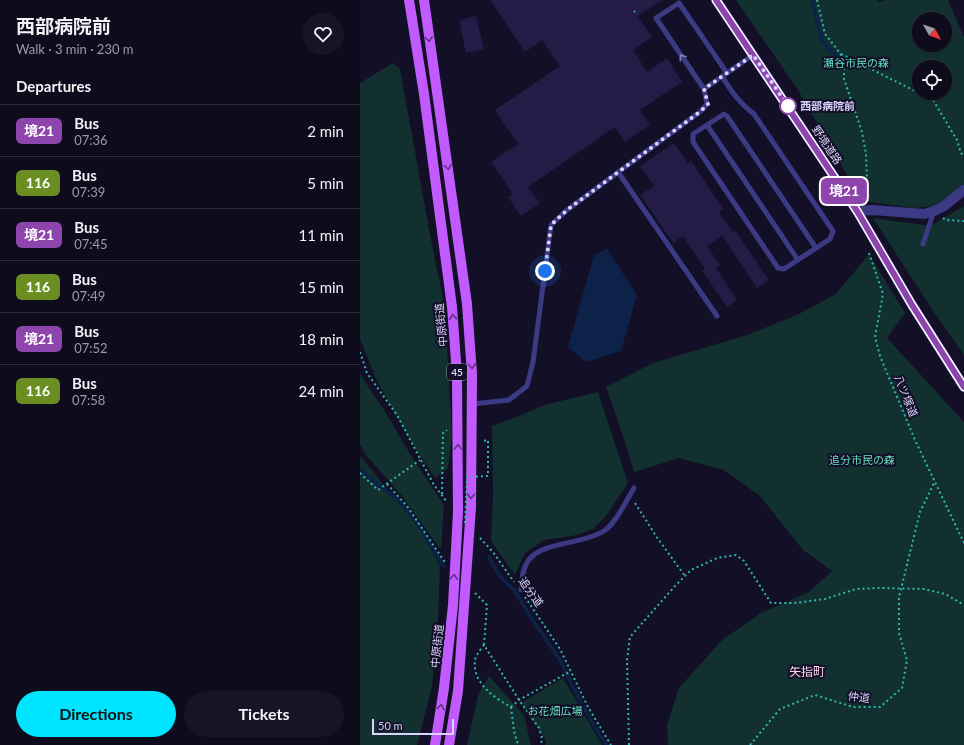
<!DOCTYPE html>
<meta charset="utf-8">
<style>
body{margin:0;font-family:Lato,"Noto Sans JP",sans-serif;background:#171425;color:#f1f3f6;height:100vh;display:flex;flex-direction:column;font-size:15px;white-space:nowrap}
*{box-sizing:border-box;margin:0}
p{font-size:13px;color:#9b9ba3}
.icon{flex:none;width:22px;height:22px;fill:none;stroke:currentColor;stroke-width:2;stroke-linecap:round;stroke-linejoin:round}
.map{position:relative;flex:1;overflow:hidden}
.side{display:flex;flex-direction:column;background:#0e0b1c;width:360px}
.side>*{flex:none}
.badge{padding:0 8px;border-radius:6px;font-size:14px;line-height:26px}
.needle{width:26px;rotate:130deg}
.controls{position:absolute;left:552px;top:12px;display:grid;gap:8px}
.controls a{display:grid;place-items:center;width:40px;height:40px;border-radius:50%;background:#0e0b1c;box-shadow:0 1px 3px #0004,0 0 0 1px #2e2b3b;font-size:20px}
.scale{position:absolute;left:12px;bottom:10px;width:82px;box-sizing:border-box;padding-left:4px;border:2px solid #d9d4ff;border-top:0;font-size:11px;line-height:14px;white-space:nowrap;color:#d9d4ff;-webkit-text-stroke:3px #130f26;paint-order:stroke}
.you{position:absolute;width:20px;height:20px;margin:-10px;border:3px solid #fff;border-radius:50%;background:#1a73e8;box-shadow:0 0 0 6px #1a73e833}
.map>.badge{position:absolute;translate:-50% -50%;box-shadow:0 0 0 2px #fff}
h2{padding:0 16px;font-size:15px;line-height:36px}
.round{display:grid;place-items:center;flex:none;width:42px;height:42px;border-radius:21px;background:#171425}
.overview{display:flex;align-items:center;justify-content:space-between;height:68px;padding:0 16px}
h1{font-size:19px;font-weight:700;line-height:30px}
.cta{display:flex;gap:8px;margin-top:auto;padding:8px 16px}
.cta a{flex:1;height:46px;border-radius:24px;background:#00e5ff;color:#111;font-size:16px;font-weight:700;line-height:46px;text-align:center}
.cta a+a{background:#171425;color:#f1f3f6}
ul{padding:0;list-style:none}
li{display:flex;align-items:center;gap:12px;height:52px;padding:0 16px;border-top:1px solid #2e2b3b}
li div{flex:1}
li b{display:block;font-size:15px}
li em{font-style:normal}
li .badge{min-width:44px;font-weight:700;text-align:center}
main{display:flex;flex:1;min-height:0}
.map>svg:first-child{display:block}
.green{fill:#12302f;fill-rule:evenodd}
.water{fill:#0c2248}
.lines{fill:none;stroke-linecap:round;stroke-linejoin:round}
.stream{stroke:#0c2248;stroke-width:3.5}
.building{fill:#241b47}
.path{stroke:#2fb8b0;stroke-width:2;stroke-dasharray:2 3;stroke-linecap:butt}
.service{stroke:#3d3a85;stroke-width:5}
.tertiary{stroke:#3d3a85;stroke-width:10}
.primary{stroke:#c25bff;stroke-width:10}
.path-bridge{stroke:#2fb8b0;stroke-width:2;stroke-dasharray:2 3;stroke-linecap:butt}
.oneway{stroke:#623188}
.oneway2{stroke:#837fbc}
.line-casing{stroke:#fff;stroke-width:9}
.line{stroke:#8e44ad;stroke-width:6}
.walk{stroke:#d9d4ff;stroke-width:4;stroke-dasharray:0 7.2}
.stop-dot{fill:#fff;stroke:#8e44ad;stroke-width:2}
.labels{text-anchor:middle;stroke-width:4;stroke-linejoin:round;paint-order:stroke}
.shield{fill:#130f26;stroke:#9e99be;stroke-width:1}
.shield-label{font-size:10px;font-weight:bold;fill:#d9d4ff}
.park-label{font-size:11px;fill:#5fe0c0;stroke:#130f26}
.stop-label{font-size:11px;font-weight:bold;fill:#d9d4ff;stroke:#130f26;text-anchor:start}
.street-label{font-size:11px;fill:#d9d4ff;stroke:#130f26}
.neighbourhood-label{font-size:12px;fill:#ffd6f0;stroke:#130f26}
</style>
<main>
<section class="side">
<div class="overview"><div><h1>西部病院前</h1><p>Walk · 3 min · 230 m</p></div><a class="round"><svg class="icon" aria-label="heart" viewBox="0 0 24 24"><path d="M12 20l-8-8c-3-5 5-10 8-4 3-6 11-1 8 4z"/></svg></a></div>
<h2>Departures</h2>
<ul>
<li><span class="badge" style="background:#8e44ad;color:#fff">境21</span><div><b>Bus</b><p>07:36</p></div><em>2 min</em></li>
<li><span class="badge" style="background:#6b8e23;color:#fff">116</span><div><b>Bus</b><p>07:39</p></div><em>5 min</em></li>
<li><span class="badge" style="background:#8e44ad;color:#fff">境21</span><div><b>Bus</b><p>07:45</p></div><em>11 min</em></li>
<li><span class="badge" style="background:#6b8e23;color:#fff">116</span><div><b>Bus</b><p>07:49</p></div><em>15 min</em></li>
<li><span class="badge" style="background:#8e44ad;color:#fff">境21</span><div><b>Bus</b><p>07:52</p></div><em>18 min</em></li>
<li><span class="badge" style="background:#6b8e23;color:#fff">116</span><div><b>Bus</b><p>07:58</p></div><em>24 min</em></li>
</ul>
<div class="cta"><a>Directions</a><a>Tickets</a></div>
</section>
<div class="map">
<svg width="604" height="745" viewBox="0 0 604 745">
<rect width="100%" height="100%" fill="#130f26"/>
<g class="green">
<path d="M 376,0 L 517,0 L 518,2 L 527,0 L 588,0 L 604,37 L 604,186 L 574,206 L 555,208 L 502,201 L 438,90 ZM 559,19 L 585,19 L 585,45 L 559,45 ZM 559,67 L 585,67 L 585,93 L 559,93 Z"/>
<polygon points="33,63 40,69 71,240 85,308 92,437 88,468 75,478 53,445 16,379 0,339 0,83"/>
<polygon points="604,206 604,355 577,317 513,218 570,226"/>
<polygon points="509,254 545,313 527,338 604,422 604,745 308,745 307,725 319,688 362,640 401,613 449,592 472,571 443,550 400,496 364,470 319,458 274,472 264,439 246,387 293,363 387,335 437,315 476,294"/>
<polygon points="0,373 9,388 26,413 50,454 84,505 81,550 42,496 6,455 0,444"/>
<polygon points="238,392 268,483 246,516 233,529 217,535 184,540 165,553 155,575 131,541 133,495 132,426 159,416 184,405"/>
<polygon points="0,456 60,529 80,566 78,618 72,686 57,745 0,745"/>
<polygon points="129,676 164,715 171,745 107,745 118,695"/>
<polygon points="203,678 242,745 185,745 186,741 161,703"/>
</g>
<polygon class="water" points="247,249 277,295 261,351 226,362 208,347 234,255"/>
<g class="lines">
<g class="stream">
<polyline points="452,0 463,43 477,57"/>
<polyline points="0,469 12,480 39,500 59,525 84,567"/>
<polyline points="129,557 140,576 155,591 170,616 200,660 220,701 239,734 247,745"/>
</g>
</g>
<g class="building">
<polygon points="130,0 302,0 278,16 292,37 273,50 287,72 307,58 322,82 280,110 290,125 265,142 255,127 168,187 180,203 161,216 148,197 153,194 131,162 158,144 135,110 200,66 182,40 165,52"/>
<polygon points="116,16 124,49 106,53 99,20"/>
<polygon points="314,143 328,163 331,161 363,209 359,212 373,232 375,230 409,280 397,288 362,236 347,246 360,265 356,268 377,300 367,307 342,271 345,269 323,236 313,243 280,195 294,186 280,166"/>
</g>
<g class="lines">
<g class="path">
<polyline points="457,0 465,34 480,53 484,61 484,79 502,132 506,154 507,181 504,197"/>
<polyline points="274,12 275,11"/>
<polyline points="481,54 559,93"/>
<polyline points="560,93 573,100 597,140 601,153 604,156"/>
<polyline points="583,218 586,220 604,221"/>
<polyline points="509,253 523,294 515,337 520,356 555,440 604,543"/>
<polyline points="0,352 7,373 37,415 74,485 87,502"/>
<polyline points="0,473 18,490 60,460"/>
<polyline points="27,484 47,506 84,561 86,562"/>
<polyline points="82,494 83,433 87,430"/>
<polyline points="275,503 298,539 325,576"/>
<polyline points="120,538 133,552 154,582"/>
<polyline points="115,593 127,605 124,645 159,700 179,728 182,738 181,745"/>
<polyline points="165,597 200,649 228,707 251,745"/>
<path d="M 124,645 C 121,649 115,656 115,661 C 112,682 134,698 151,707"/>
<polyline points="151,707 159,700 211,671"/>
<polyline points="151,707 154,731 158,745"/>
<polyline points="269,745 267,660 270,637 315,586 331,570 357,558 376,555 384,561 411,603 435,603 465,599 496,589 520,588 564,589 585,594 604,605"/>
<polyline points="390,745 420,709 455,695 493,707 520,707 542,688 547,660 539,633 539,597 560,512 575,481"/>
</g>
<g class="service">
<path d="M 362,76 C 372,93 379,102 394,114 L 473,231 L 470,239 L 424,269 L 418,268 L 333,142 L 333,134 L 364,114 L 367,116 L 456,248"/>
<polyline points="344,89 393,55"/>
<polyline points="347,125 438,260"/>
<polyline points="258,172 357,316"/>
<polyline points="563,244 574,211"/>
<polyline points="112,404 149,400 167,386 173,362 191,225 207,210 341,111 347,104 344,89 296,18 319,3 367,73"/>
<path d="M 161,590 C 162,581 162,569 168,561 C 182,541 222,545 244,531 C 256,523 266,501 274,488"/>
</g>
<g class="tertiary">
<polyline points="356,0 497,211 552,305 604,387"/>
<polyline points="497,211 513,210 564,214 574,211 584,206 604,190"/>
</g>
<g class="primary">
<polyline points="49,0 64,94 92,307 97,375 98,512 93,605 84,688 75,745"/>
<polyline points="64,0 107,304 112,374 111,507 98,691 89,745"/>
</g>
<polyline class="path-bridge" points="105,523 107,477 128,476 128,440 123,441"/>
</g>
<defs><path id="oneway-chevron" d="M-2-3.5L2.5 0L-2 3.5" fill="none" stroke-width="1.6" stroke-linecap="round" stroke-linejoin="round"/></defs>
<g class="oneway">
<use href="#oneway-chevron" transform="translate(69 39) rotate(82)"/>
<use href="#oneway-chevron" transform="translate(88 167) rotate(82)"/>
<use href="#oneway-chevron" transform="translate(93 317) rotate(-94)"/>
<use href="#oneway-chevron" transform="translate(112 366) rotate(86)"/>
<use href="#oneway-chevron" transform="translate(98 447) rotate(-90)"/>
<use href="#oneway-chevron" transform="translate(111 496) rotate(91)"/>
<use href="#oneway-chevron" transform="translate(94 577) rotate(-87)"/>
<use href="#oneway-chevron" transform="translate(81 707) rotate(-80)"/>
</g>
<use class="oneway2" href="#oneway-chevron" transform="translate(322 57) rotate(-124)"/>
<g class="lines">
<g class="line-casing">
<polyline id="line" points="356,0 497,211 552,305 604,387"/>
</g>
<use href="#line" class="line"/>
<polyline class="walk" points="185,271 191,225 207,210 341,111 348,104 344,89 393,55 428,106"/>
</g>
<circle class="stop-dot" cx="428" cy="106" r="8"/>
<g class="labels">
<rect class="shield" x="87" y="364" width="20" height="16" rx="3"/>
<g class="shield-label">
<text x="97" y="376">45</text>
</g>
<g class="park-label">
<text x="496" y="67">瀬谷市民の森</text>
<text x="502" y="464">追分市民の森</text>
<text x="195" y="715">お花畑広場</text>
</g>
<g class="stop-label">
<text x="440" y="110">西部病院前</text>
</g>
<g class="street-label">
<text transform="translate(467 145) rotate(56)" y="4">野境道路</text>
<text transform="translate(81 325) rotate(-95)" y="4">中原街道</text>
<text transform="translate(546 396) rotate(68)" y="4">八ツ塚道</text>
<text transform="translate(171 592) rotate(55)" y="4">追分道</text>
<text transform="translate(77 646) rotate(-84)" y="4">中原街道</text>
<text transform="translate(499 697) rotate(7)" y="4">仲道</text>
</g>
<g class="neighbourhood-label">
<text x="447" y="676">矢指町</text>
</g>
</g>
</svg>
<div class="controls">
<a><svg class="needle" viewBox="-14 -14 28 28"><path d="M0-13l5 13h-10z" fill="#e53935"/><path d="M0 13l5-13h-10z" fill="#9b9ba3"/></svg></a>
<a><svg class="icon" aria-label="locate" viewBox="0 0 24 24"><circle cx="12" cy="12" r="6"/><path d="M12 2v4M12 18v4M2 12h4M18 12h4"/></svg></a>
</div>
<div class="scale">50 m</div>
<div class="you" style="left:185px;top:271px"></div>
<b class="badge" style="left:484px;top:191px;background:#8e44ad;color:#fff">境21</b>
</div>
</main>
